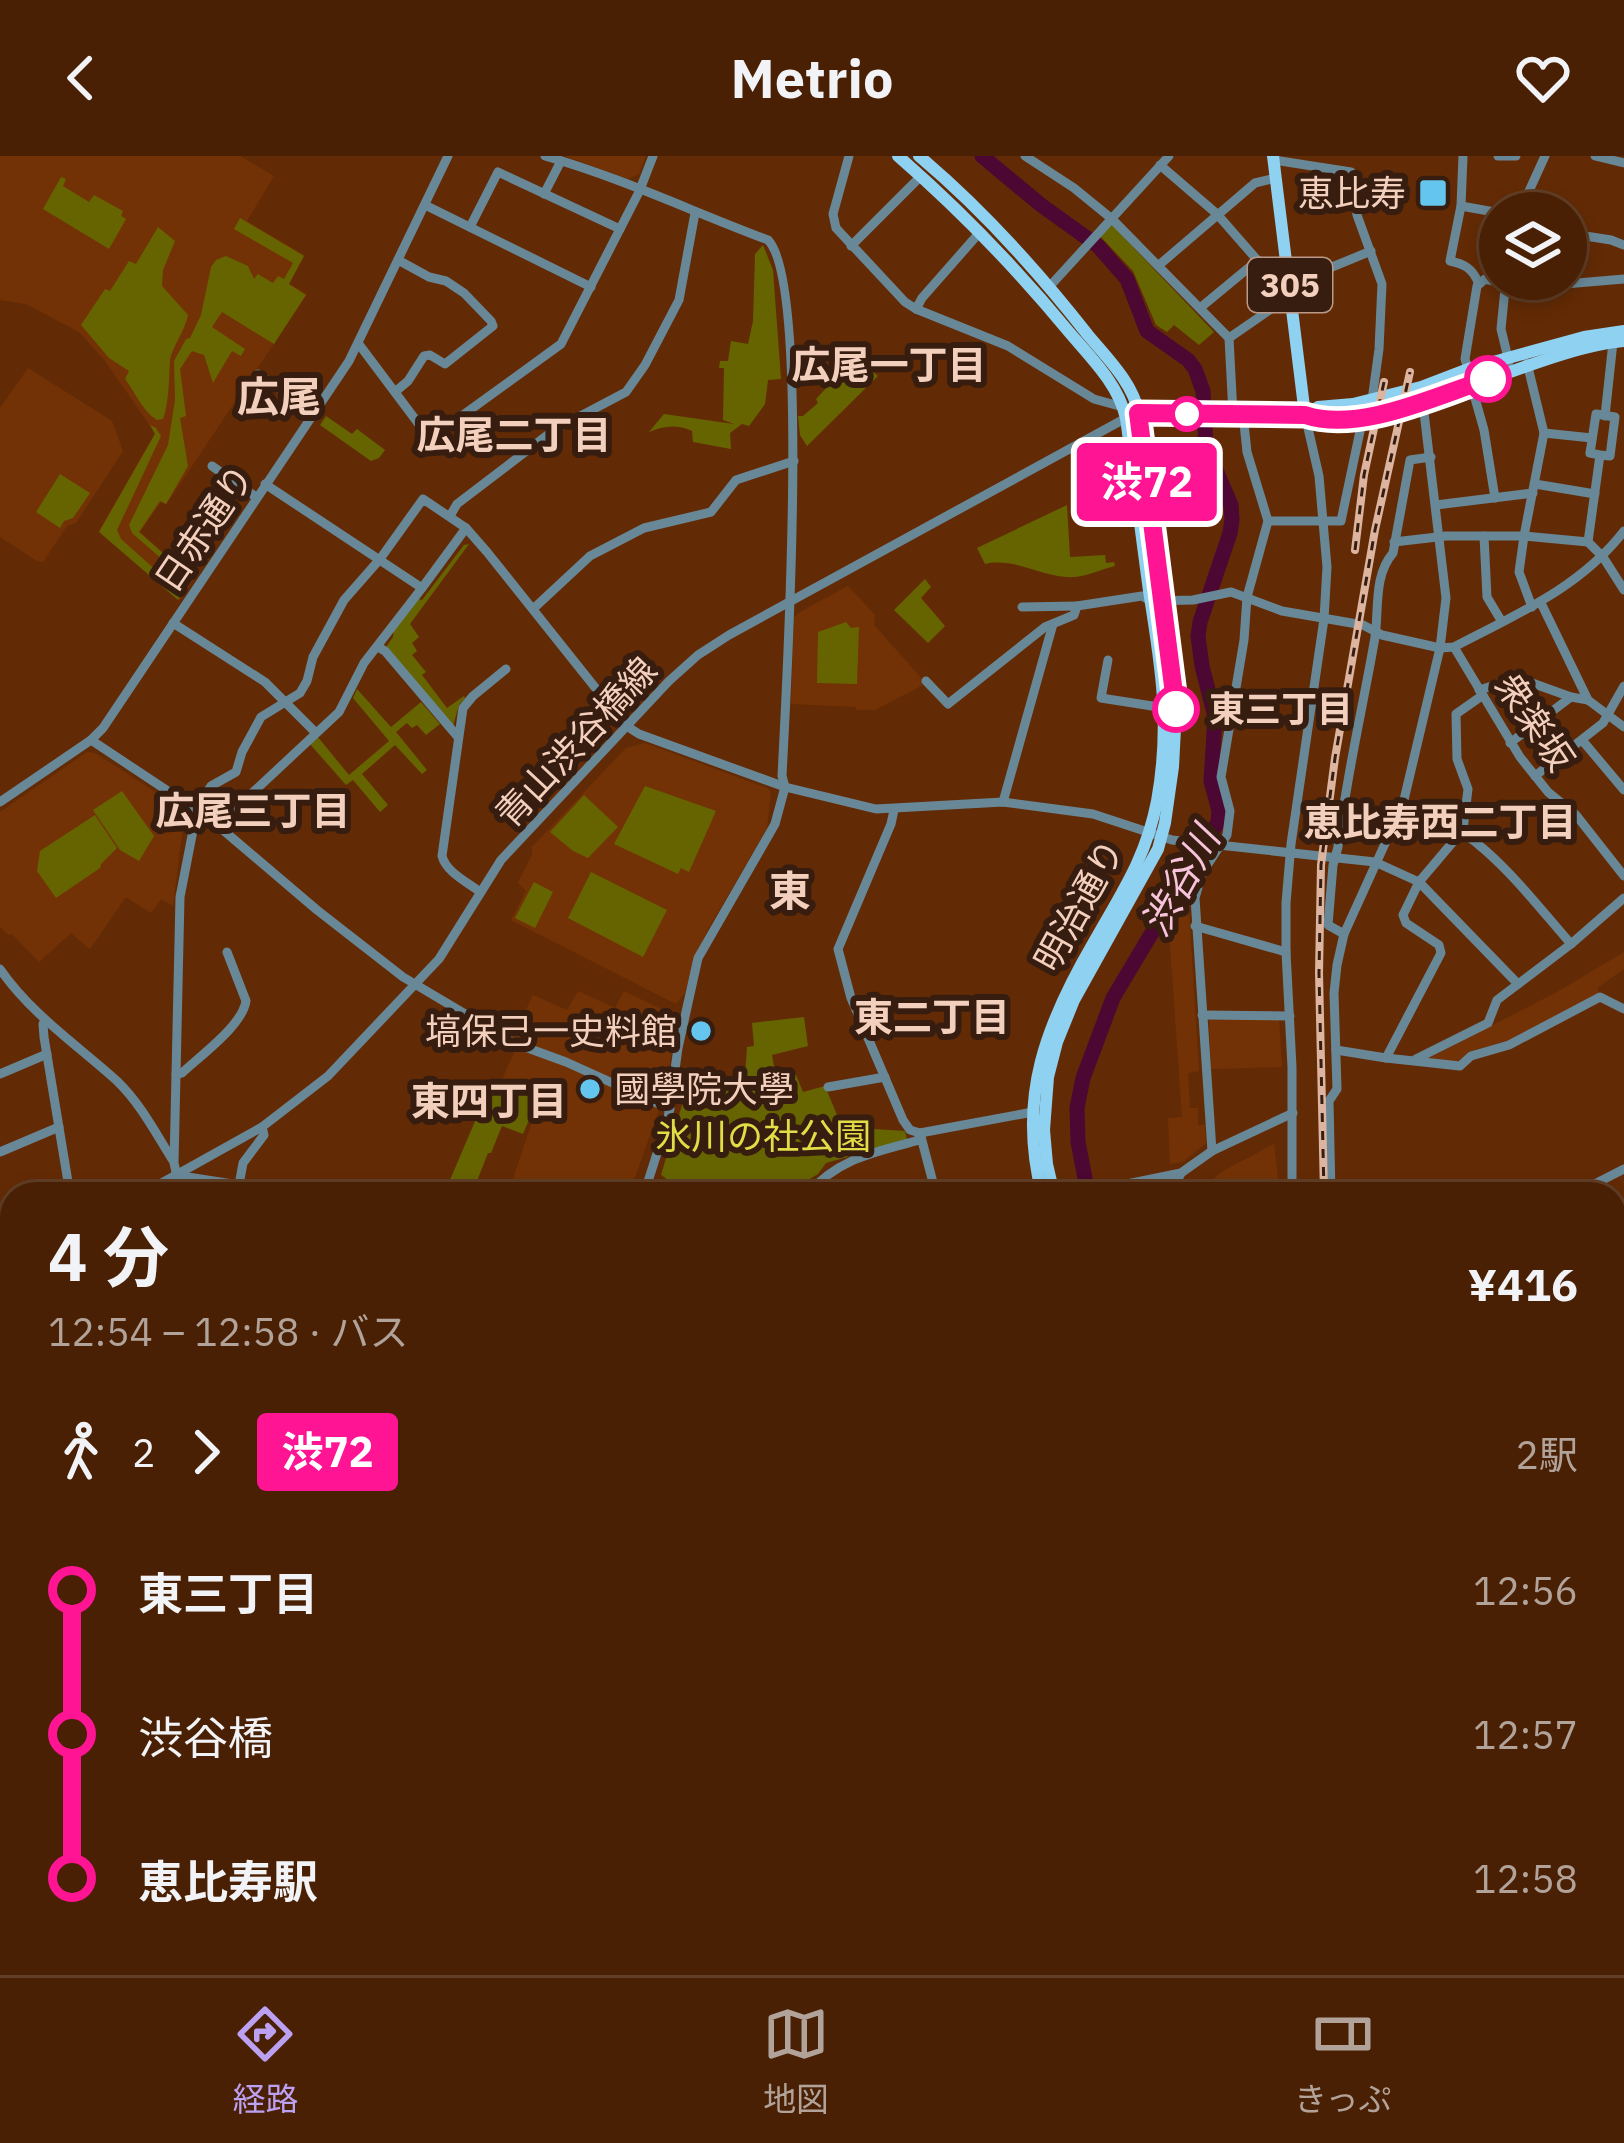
<!DOCTYPE html>
<html lang="ja">
<meta charset="utf-8">
<style>
body{margin:0;font-family:"IBM Plex Sans","Noto Sans JP",sans-serif;background:#542d13;color:#f1f3f6;height:100vh;display:flex;flex-direction:column;font-size:45px;white-space:nowrap}
*{box-sizing:border-box;margin:0}
p{font-size:39px;color:#b2a39a}
.icon{flex:none;width:66px;height:66px;fill:none;stroke:currentColor;stroke-width:2;stroke-linecap:round;stroke-linejoin:round}
.map{position:relative;flex:1;overflow:hidden}
.sheet{position:absolute;left:0px;top:1026px;width:1626px;height:795px;display:flex;flex-direction:column;background:#4a2004;border-radius:36px 36px 0 0;box-shadow:0 6px 18px #0003,0 0 0 3px #613e26}
.sheet>*{flex:none}
.badge{padding:0 24px;border-radius:9px;font-size:42px;line-height:78px}
.controls{position:absolute;left:1479px;top:36px;display:grid;gap:24px}
.controls a{display:grid;place-items:center;width:108px;height:108px;border-radius:50%;background:#4a2004;box-shadow:0 6px 18px #0003,0 0 0 3px #613e26;font-size:60px}
.map>.badge{position:absolute;translate:-50% -50%;box-shadow:0 0 0 6px #fff}
.legs{display:flex;align-items:center;gap:18px;height:132px;padding:0 48px;font-size:39px}
.legs p{margin-inline-start:auto}
.head{display:flex;align-items:center;justify-content:space-between;height:204px;padding:0 48px}
h1{font-size:66px;font-weight:700;line-height:90px}
ul{padding:0 48px;list-style:none}
li{display:flex;align-items:center;gap:42px;height:144px;font-size:45px}
li i{display:grid;place-items:center;width:18px;height:100%;margin:0 15px;background:currentColor}
li i::after{content:'';width:30px;height:30px;margin:-15px;border:9px solid;border-radius:50%;background:#4a2004}
li p{margin-inline-start:auto}
li:first-child i{background:linear-gradient(#0000 50%,currentColor 0)}
li:last-child i{background:linear-gradient(currentColor 50%,#0000 0)}
header{display:flex;justify-content:space-between;align-items:center;height:156px;padding:0 48px;background:#4a2004;font-size:54px;font-weight:700}
.tab-bar{display:flex;justify-content:space-around;align-items:center;height:168px;border-top:3px solid #613e26;background:#4a2004;font-size:33px;color:#b2a39a}
.tab-bar a{display:grid;justify-items:center;gap:6px}
.tab-bar .current{color:#bca0f2}
.map>svg:first-child{display:block}
.built{fill:#723206}
.green{fill:#666400}
.lines{fill:none;stroke-linecap:round;stroke-linejoin:round}
.river{stroke:#4c0733;stroke-width:15}
.minor{stroke:#698897;stroke-width:9}
.major{stroke:#8fd1f0;stroke-width:12}
.highway{stroke:#c9e7f5;stroke-width:14}
.rail-casing{stroke:#dcb49f;stroke-width:8}
.rail{stroke:#371d0f;stroke-width:3;stroke-dasharray:9;stroke-linecap:butt}
.line-1-casing{stroke:#fff;stroke-width:27}
.line-1{stroke:#ff1493;stroke-width:18}
.poi-dot{fill:#64c5ee;stroke:#371d0f;stroke-width:4.5}
.stop-1-dot{fill:#fff;stroke:#ff1493;stroke-width:6}
.labels{text-anchor:middle;stroke-width:12;stroke-linejoin:round;paint-order:stroke}
.shield{fill:#371d0f;stroke:#bb9a89;stroke-width:3}
.shield-label{font-size:33px;font-weight:bold;fill:#f3cfbd}
.poi-label{font-size:36px;fill:#f3cfbd;stroke:#371d0f;text-anchor:end}
.street-label{font-size:36px;fill:#f3cfbd;stroke:#371d0f}
.stop-label{font-size:36px;font-weight:bold;fill:#f3cfbd;stroke:#371d0f;text-anchor:start}
.park-label{font-size:36px;fill:#e1dd46;stroke:#371d0f}
.neighbourhood-label{font-size:39px;font-weight:bold;fill:#f3cfbd;stroke:#371d0f}
.water-label{font-size:39px;font-style:italic;fill:#f7c4dc;stroke:#371d0f}
.quarter-label{font-size:42px;font-weight:bold;fill:#f3cfbd;stroke:#371d0f}
</style>
<header><svg class="icon" aria-label="back" viewBox="0 0 24 24"><path d="M15 5l-7 7 7 7"/></svg>Metrio<svg class="icon" aria-label="heart" viewBox="0 0 24 24"><path d="M12 20l-8-8c-3-5 5-10 8-4 3-6 11-1 8 4z"/></svg></header>
<div class="map">
<svg width="1624" height="1819" viewBox="0 0 1624 1819">
<rect width="100%" height="100%" fill="#632b05"/>
<g class="built">
<polygon points="0,0 240,0 274,20 247,65 304,99 289,128 307,138 166,349 161,346 140,376 194,423 179,445 99,375 155,277 105,205 79,176 26,148 0,144"/>
<polygon points="565,0 646,0 639,18 628,23"/>
<polygon points="28,212 112,265 123,295 76,367 67,370 43,406 37,405 0,381 0,252"/>
<polygon points="848,430 875,459 874,469 922,523 923,529 875,554 856,554 856,551 791,548 794,462 798,457"/>
<polygon points="645,587 767,632 771,636 767,672 707,775 695,800 685,837 676,848 511,764 526,735 518,727 532,699 532,691 626,592"/>
<polygon points="87,596 95,597 185,655 173,750 161,743 151,757 126,741 90,793 71,777 39,806 12,778 8,779 0,771 0,656"/>
<polygon points="1187,729 1194,730 1189,752 1199,915 1188,917 1190,952 1198,952 1198,969 1205,969 1206,987 1183,1006 1170,1008 1168,962 1182,961 1168,760"/>
<polygon points="1624,796 1624,813 1597,832 1599,837 1508,885 1478,893 1455,906 1429,902 1559,835"/>
<polygon points="578,835 615,852 624,835 678,861 664,940 629,1038 508,1038 539,945 501,926 519,885 513,881 533,839 567,854"/>
<polygon points="1279,862 1282,911 1211,913 1209,864"/>
<polygon points="1274,988 1280,1038 1198,1038 1221,1016"/>
<polygon points="125,1809 437,1809 435,1819 126,1819"/>
</g>
<g class="green">
<polygon points="61,21 66,23 63,30 89,46 94,39 123,55 121,60 126,63 109,93 43,53"/>
<polygon points="240,62 304,100 289,128 306,139 274,188 222,156 212,171 245,193 241,200 232,195 213,227 204,199 192,195 180,213 186,260 180,262 188,310 166,348 160,345 139,376 192,423 186,424 132,377 129,369 168,289 175,244 174,205 186,183 190,182 201,159 211,111 216,104 226,100 248,110 254,123 258,118 273,127 278,120 284,123 293,107 234,73"/>
<polygon points="1112,69 1214,176 1199,189 1174,169 1167,176 1156,169 1133,115 1100,80"/>
<path d="M 158,71 L 175,85 L 163,114 L 162,130 L 188,159 C 185,175 171,193 170,205 C 169,220 169,248 163,263 L 157,264 C 142,255 136,237 125,223 L 129,215 L 109,202 L 81,169 L 105,133 L 110,135 L 129,105 L 136,108 Z"/>
<path d="M 763,89 L 773,114 L 781,223 L 768,224 L 765,248 L 749,270 L 742,268 L 730,277 L 731,293 L 693,286 L 692,275 C 677,268 663,270 649,276 L 664,258 L 734,268 L 723,264 L 724,212 L 719,212 L 720,205 L 728,205 L 731,185 L 748,188 L 753,165 L 755,98 Z"/>
<polygon points="861,206 878,220 807,290 800,279 798,260 803,260 818,247 816,243 828,230 822,223 831,214 842,225"/>
<polygon points="326,260 352,278 357,273 385,294 379,302 371,305 320,269"/>
<polygon points="150,269 156,272 161,280 117,374 121,383 178,434 180,439 178,444 99,376 155,278"/>
<polygon points="60,318 90,337 73,362 64,365 60,372 36,356"/>
<path d="M 1067,349 L 1070,401 L 1105,399 L 1106,407 L 1114,406 L 1115,410 C 1102,413 1088,420 1075,421 C 1043,423 1017,401 985,408 L 977,392 Z"/>
<polygon points="469,388 410,468 419,481 412,487 417,495 412,499 426,516 422,519 447,552 464,540 465,542 459,549 453,570 386,491 393,481 394,471 415,442 422,444 464,389"/>
<polygon points="925,423 931,431 921,442 945,470 928,487 894,454"/>
<polygon points="846,466 851,472 859,471 857,528 817,527 818,476"/>
<polygon points="357,533 391,571 421,546 440,568 426,579 417,569 412,572 407,567 396,576 427,614 422,618 395,589 362,618 388,649 380,656 353,624 346,629 309,587 317,580 349,619 389,585 353,542"/>
<polygon points="645,630 716,655 689,716 681,712 678,718 614,688"/>
<polygon points="122,635 154,680 139,705 120,694 93,654"/>
<polygon points="584,639 618,671 588,702 573,695 550,676"/>
<polygon points="95,659 117,692 101,708 100,712 56,742 37,715 40,695"/>
<polygon points="591,716 667,754 643,801 568,762"/>
<polygon points="534,726 553,736 535,772 515,762"/>
<polygon points="804,861 808,890 772,899 776,922 780,923 783,918 796,919 803,936 825,930 842,971 905,975 907,984 826,1007 818,1018 785,1038 694,1038 684,1035 661,1019 682,949 710,953 714,927 738,929 745,920 747,891 754,890 752,867"/>
<polygon points="493,923 537,945 523,978 502,970 491,997 488,997 473,1035 476,1038 444,1038"/>
</g>
<g class="lines">
<polyline class="river" points="982,0 1041,49 1098,90 1127,123 1147,175 1188,204 1195,213 1203,235 1206,291 1231,349 1232,364 1230,377 1200,466 1198,480 1202,510 1215,561 1211,625 1219,655 1218,666 1113,842 1083,922 1077,952 1078,986 1088,1038"/>
<g class="minor">
<path d="M 545,0 C 622,22 693,56 768,84 C 811,127 786,539 782,620 L 785,631 L 775,668 L 698,802 L 678,892 L 668,963 L 644,1038"/>
<polyline points="849,0 833,58 836,72 905,146 916,153 1008,190 1094,243 1123,251"/>
<polyline points="1025,0 1074,32 1112,63 1229,182 1332,111 1371,95"/>
<path d="M 1463,0 L 1461,50 L 1450,105 C 1464,108 1472,112 1478,126"/>
<polyline points="1498,0 1516,0"/>
<polyline points="1595,0 1624,7"/>
<polyline points="1274,4 1351,16 1357,59 1382,128 1379,193 1372,244"/>
<polyline points="1160,9 1217,58 1272,121 1290,127"/>
<polyline points="544,38 561,5"/>
<polyline points="425,49 591,131"/>
<polyline points="1461,50 1500,57"/>
<polyline points="1519,57 1545,0"/>
<polyline points="470,71 498,16 620,73"/>
<polyline points="1566,77 1611,84 1624,89"/>
<polyline points="851,90 921,20"/>
<polyline points="1159,109 1255,27 1276,22"/>
<polyline points="1506,123 1501,173 1509,206"/>
<polyline points="1050,130 1169,0"/>
<polyline points="1505,133 1624,123"/>
<polyline points="1200,152 1258,104"/>
<polyline points="916,153 922,142 980,76"/>
<polyline points="1229,182 1233,258"/>
<polyline points="358,187 430,283 561,188 639,36 653,0"/>
<polyline points="258,218 314,256"/>
<polyline points="1489,222 1468,213 1465,203 1477,130 1485,123 1498,126 1505,133"/>
<polyline points="1471,228 1484,274 1495,342"/>
<polyline points="395,236 408,225 424,200 430,199 445,208 493,170 491,165 464,137 446,125 429,121 398,104"/>
<polyline points="1605,260 1613,186"/>
<polyline points="1544,277 1592,282"/>
<polyline points="1600,299 1590,297 1596,258 1615,261 1610,300 1600,299 1588,386 1603,401 1624,434"/>
<polyline points="212,310 256,341"/>
<polyline points="265,328 422,432 466,372"/>
<polyline points="1535,328 1595,338"/>
<polyline points="1436,349 1533,337"/>
<polyline points="450,360 457,348 554,274 626,236 645,209 679,144 695,57"/>
<polyline points="1268,365 1341,365 1363,261"/>
<polyline points="1484,380 1487,441 1502,466"/>
<polyline points="1394,386 1446,380 1524,380 1544,277 1527,207"/>
<polyline points="1541,447 1588,544 1624,571"/>
<polyline points="1022,451 1077,450"/>
<polyline points="1532,451 1519,416 1524,380 1588,386"/>
<polyline points="533,453 590,400 644,372 711,356 736,324 794,305"/>
<polyline points="173,467 265,526 315,576"/>
<polyline points="378,491 385,495 458,581"/>
<polyline points="1454,491 1520,601 1548,636 1576,659 1624,720"/>
<polyline points="1108,504 1101,542 1165,552"/>
<path d="M 926,525 L 948,548 L 1045,471 L 1074,459 L 1077,450 L 1142,440 L 1151,445 L 1193,444 L 1231,436 L 1282,455 L 1363,469 L 1382,479 L 1440,492 L 1454,491 C 1515,459 1580,432 1624,375"/>
<polyline points="1479,534 1518,522 1571,541 1588,544"/>
<polyline points="91,584 210,663 317,754 403,821 514,887 566,906 670,953"/>
<polyline points="1582,584 1624,634"/>
<polyline points="1510,587 1571,541"/>
<polyline points="1535,620 1603,567 1624,530"/>
<polyline points="0,646 91,584 103,572 349,205 448,0"/>
<polyline points="1003,646 1053,468"/>
<polyline points="200,647 211,630 236,616 242,596 261,561 300,537 307,525 313,501 344,444 380,403 423,343 466,372 487,396 625,569 639,578 785,631 876,653 1003,646 1093,658 1172,684 1375,706 1419,726 1518,828"/>
<path d="M 1403,648 C 1477,668 1522,732 1571,788"/>
<polyline points="894,654 891,668 838,793 851,842 903,964 910,974 920,977 936,1038"/>
<polyline points="218,669 339,556 364,507 422,432"/>
<path d="M 480,736 C 467,726 446,716 442,700 L 463,552 L 473,540 L 506,513"/>
<polyline points="1195,770 1286,796"/>
<path d="M 1344,778 L 1328,769 L 1333,709 L 1338,691 C 1346,622 1362,555 1374,487 C 1380,458 1372,421 1393,397 L 1410,304 L 1431,301"/>
<path d="M 0,813 C 31,858 76,888 117,925 C 140,947 155,976 172,1003"/>
<polyline points="1202,859 1290,860"/>
<polyline points="45,864 43,868 44,881 70,1038"/>
<polyline points="1336,894 1386,902 1460,910 1471,900 1509,889 1600,841 1624,853"/>
<polyline points="1386,902 1441,797 1439,789 1406,767 1403,759 1419,726 1463,674 1468,633 1457,603 1456,558 1483,539"/>
<polyline points="1416,903 1488,867 1497,844 1571,788 1624,742"/>
<polyline points="0,918 47,898"/>
<path d="M 176,918 L 182,917 C 201,899 242,870 246,845 L 227,796"/>
<polyline points="828,931 885,921"/>
<polyline points="920,977 1033,956"/>
<polyline points="1212,995 1195,742 1202,717 1227,679 1230,655 1221,621 1244,484 1247,441 1268,365 1247,296 1243,258"/>
<polyline points="0,996 59,971"/>
<polyline points="175,1019 239,1029 270,1038"/>
<polyline points="239,1029 243,1007 264,979 262,971"/>
<polyline points="142,1038 262,971 328,920 439,803 501,704 669,525 698,499 729,479 1126,262"/>
<polyline points="181,1038 174,1007 180,741 197,654"/>
<path d="M 808,1038 C 837,1003 875,996 916,985 L 921,981"/>
<polyline points="1111,1038 1127,1028 1181,1017 1212,995 1293,957"/>
<polyline points="1171,1038 1181,1017"/>
<polyline points="1292,1038 1292,911 1286,796 1286,747 1291,688 1324,463 1327,411 1319,320 1305,259"/>
<polyline points="1331,1038 1329,945 1337,933 1334,837 1337,809 1344,778 1403,648 1440,492 1446,442 1421,231"/>
<polyline points="1575,1038 1624,1013"/>
<polyline points="0,1116 12,1109"/>
<polyline points="1614,1203 1624,1203"/>
<polyline points="0,1237 12,1271"/>
<polyline points="0,1364 12,1358"/>
<polyline points="0,1409 12,1404"/>
<polyline points="1614,1460 1624,1468"/>
<polyline points="0,1470 12,1465"/>
<polyline points="0,1503 12,1532"/>
<polyline points="1614,1520 1624,1512"/>
<polyline points="1614,1541 1624,1550"/>
<polyline points="1614,1613 1624,1603"/>
<polyline points="0,1662 12,1659"/>
<polyline points="0,1747 12,1775"/>
<polyline points="1614,1757 1624,1774"/>
<polyline points="0,1809 12,1805"/>
<polyline points="26,1809 30,1819"/>
<polyline points="119,1809 120,1819"/>
<polyline points="538,1809 538,1819"/>
<polyline points="635,1809 635,1819"/>
<polyline points="742,1809 743,1819"/>
<polyline points="900,1809 903,1819"/>
<polyline points="1448,1809 1454,1819"/>
<polyline points="445,1819 447,1809"/>
<polyline points="766,1819 794,1809"/>
<polyline points="1219,1819 1221,1812 1231,1809"/>
<polyline points="1512,1819 1527,1809"/>
</g>
<g class="major">
<path d="M 898,0 C 960,54 1017,113 1069,176 C 1092,203 1118,228 1126,262 C 1134,320 1141,378 1149,435 C 1161,509 1171,569 1157,645 C 1146,702 1122,736 1094,786 C 1046,868 1017,942 1042,1038"/>
<path d="M 919,0 C 982,53 1037,114 1088,179 C 1108,203 1132,226 1139,257 L 1174,529 L 1176,553 L 1173,611 L 1165,667 L 1158,693 L 1074,844 L 1057,886 L 1048,921 L 1044,974 L 1047,1008 L 1054,1038"/>
<polyline points="1273,0 1305,259"/>
<polyline points="1305,259 1318,251 1353,248 1421,231 1468,213 1584,181 1624,175"/>
<path d="M 1133,260 L 1139,257 L 1305,259 C 1382,284 1535,192 1624,185"/>
<polyline points="0,1174 12,1180"/>
<polyline points="0,1205 12,1211"/>
<polyline points="1197,1809 1197,1819"/>
</g>
<g class="highway">
<polyline points="0,1184 12,1190"/>
<polyline points="0,1196 12,1202"/>
<polyline points="1093,1809 1129,1819"/>
<polyline points="1164,1809 1185,1819"/>
<polyline points="964,1819 992,1809"/>
<polyline points="1003,1819 1030,1809"/>
</g>
<g class="rail-casing">
<g id="rail">
<polyline points="1355,394 1364,319 1384,226"/>
<polyline points="1324,1038 1319,817 1321,709 1335,602 1375,374 1410,216"/>
<polyline points="1318,1819 1320,1809"/>
<polyline points="1340,1819 1341,1809"/>
</g>
</g>
<use href="#rail" class="rail"/>
</g>
<g class="lines">
<g class="line-1-casing">
<path id="line-1" d="M 1176,553 L 1138,257 L 1305,259 C 1360,277 1435,240 1488,223"/>
</g>
<use href="#line-1" class="line-1"/>
</g>
<g class="poi-dot">
<rect x="1418" y="22" width="30" height="30" rx="6"/>
<circle cx="701" cy="875" r="12"/>
<circle cx="590" cy="933" r="12"/>
</g>
<g class="stop-1-dot">
<circle cx="1488" cy="223" r="21"/>
<circle cx="1187" cy="258" r="15"/>
<circle cx="1176" cy="553" r="21"/>
</g>
<g class="labels">
<rect class="shield" x="1248" y="102" width="84" height="54" rx="9"/>
<g class="shield-label">
<text x="1290" y="141">305</text>
</g>
<g class="poi-label">
<text x="1406" y="50">恵比寿</text>
<text x="677" y="888">塙保己一史料館</text>
<text x="614" y="946" text-anchor="start">國學院大學</text>
</g>
<g class="street-label">
<text transform="translate(204 372) rotate(-56)" y="13">日赤通り</text>
<text transform="translate(1535 566) rotate(56)" y="13">衆楽坂</text>
<text transform="translate(576 586) rotate(-47)" y="13">青山渋谷橋線</text>
<text transform="translate(1079 749) rotate(-61)" y="13">明治通り</text>
</g>
<g class="stop-label">
<text x="1209" y="566">東三丁目</text>
</g>
<g class="park-label">
<text x="763" y="993">氷川の社公園</text>
</g>
<g class="neighbourhood-label">
<text x="889" y="223">広尾一丁目</text>
<text x="514" y="293">広尾二丁目</text>
<text x="253" y="669">広尾三丁目</text>
<text x="1440" y="680">恵比寿西二丁目</text>
<text x="932" y="875">東二丁目</text>
<text x="489" y="959">東四丁目</text>
</g>
<g class="water-label">
<text transform="translate(1180 725) rotate(-61)" y="14">渋谷川</text>
</g>
<g class="quarter-label">
<text x="279" y="256">広尾</text>
<text x="790" y="750">東</text>
</g>
</g>
</svg>
<div class="controls">
<a><svg class="icon" aria-label="layers" viewBox="0 0 24 24"><path d="M12 4l9 5-9 5-9-5zM3 14l9 5 9-5"/></svg></a>
</div>
<b class="badge" style="left:1147px;top:326px;background:#ff1493;color:#fff">渋72</b>
<section class="sheet">
<div class="head"><div><h1>4 分</h1><p>12:54 – 12:58 · バス</p></div><b>¥416</b></div>
<div class="legs"><svg class="icon" aria-label="walk" viewBox="0 0 24 24"><circle cx="13" cy="4" r="2"/><path d="M13 8l-2 6 4 7M11 14l-3 7M7 12l3-4h3l4 4"/></svg>2<svg class="icon" aria-label="forward" viewBox="0 0 24 24"><path d="M9 5l7 7-7 7"/></svg><b class="badge" style="background:#ff1493;color:#fff">渋72</b><p>2駅</p></div>
<ul>
<li><i style="color:#ff1493"></i><b>東三丁目</b><p>12:56</p></li>
<li><i style="color:#ff1493"></i><span>渋谷橋</span><p>12:57</p></li>
<li><i style="color:#ff1493"></i><b>恵比寿駅</b><p>12:58</p></li>
</ul>
</section>
</div>
<nav class="tab-bar">
<a class="current"><svg class="icon" aria-label="directions" viewBox="0 0 24 24"><path d="M12 3l9 9-9 9-9-9zM9 14v-3h6M13 9l2 2-2 2"/></svg>経路</a>
<a><svg class="icon" aria-label="map" viewBox="0 0 24 24"><path d="M3 6l6-2 6 2 6-2v14l-6 2-6-2-6 2zM9 4v14M15 6v14"/></svg>地図</a>
<a><svg class="icon" aria-label="tickets" viewBox="0 0 24 24"><path d="M3 7h18v10H3zM15 7v10"/></svg>きっぷ</a>
</nav>
